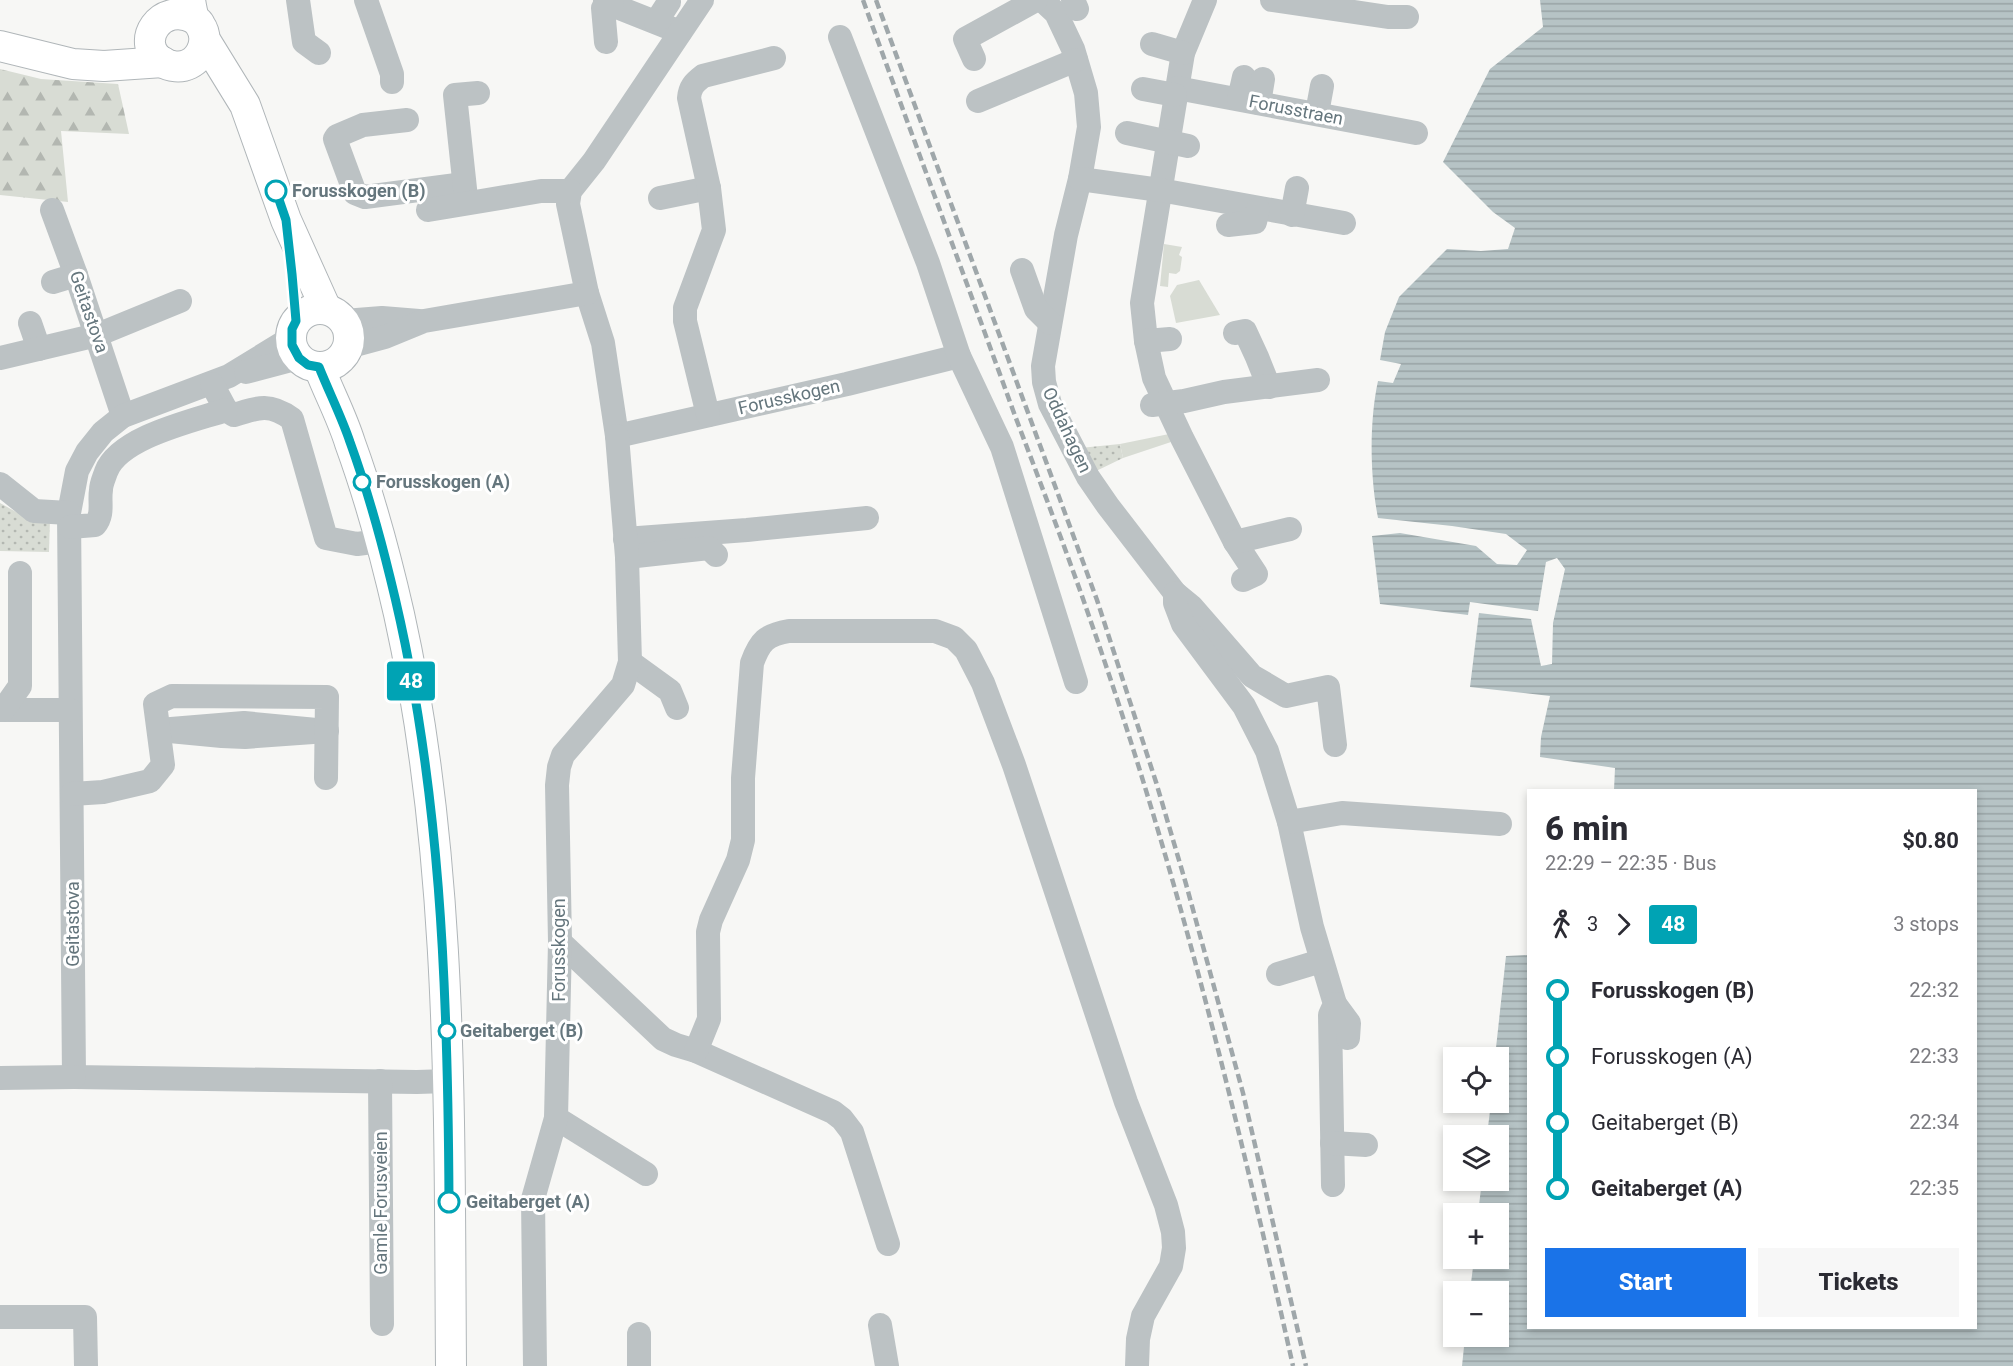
<!DOCTYPE html>
<meta charset="utf-8">
<style>
body{margin:0;font-family:Roboto,sans-serif;background:#f7f7f7;color:#2b2b33;height:100vh;display:flex;flex-direction:column;font-size:22px;white-space:nowrap}
*{box-sizing:border-box;margin:0}
p{font-size:20px;color:#7c7c81}
.icon{flex:none;width:33px;height:33px;fill:none;stroke:currentColor;stroke-width:2;stroke-linecap:round;stroke-linejoin:round}
.map{position:relative;flex:1;overflow:hidden}
.panel{position:absolute;left:1527px;top:789px;width:450px;height:540px;display:flex;flex-direction:column;background:#fff;border-radius:0px;box-shadow:0 3px 9px #0003}
.panel>*{flex:none}
.badge{padding:0 12px;border-radius:4px;font-size:21px;line-height:39px}
.fabs{position:absolute;left:1443px;top:1047px;display:grid;gap:12px}
.fabs a{display:grid;place-items:center;width:66px;height:66px;border-radius:0px;background:#fff;box-shadow:0 3px 9px #0003;font-size:30px}
.map>.badge{position:absolute;translate:-50% -50%;box-shadow:0 0 0 3px #fff}
.legs{display:flex;align-items:center;gap:9px;height:66px;padding:0 18px;font-size:20px}
.legs p{margin-inline-start:auto}
.head{display:flex;align-items:center;justify-content:space-between;height:102px;padding:0 18px}
h1{font-size:33px;font-weight:800;line-height:45px}
.cta{display:flex;gap:12px;margin-top:auto;padding:12px 18px}
.cta a{flex:1;height:69px;border-radius:0px;background:#1a73e8;color:#fff;font-size:24px;font-weight:800;line-height:69px;text-align:center}
.cta a+a{background:#f7f7f7;color:#2b2b33}
ul{padding:0 18px;list-style:none}
li{display:flex;align-items:center;gap:21px;height:66px;font-size:22px}
li i{display:grid;place-items:center;width:9px;height:100%;margin:0 8px;background:currentColor}
li i::after{content:'';width:15px;height:15px;margin:-8px;border:4px solid;border-radius:50%;background:#fff}
li p{margin-inline-start:auto}
li:first-child i{background:linear-gradient(#0000 50%,currentColor 0)}
li:last-child i{background:linear-gradient(currentColor 50%,#0000 0)}
.map>svg:first-child{display:block}
.grass{fill:url(#grass-dots)}
.forest{fill:url(#forest-firs)}
.green{fill:#d8dcd4}
.water{fill:url(#water-rules)}
.lines{fill:none;stroke-linecap:round;stroke-linejoin:round}
.major-casing{stroke:#b0b6b9;stroke-width:32}
.minor{stroke:#bcc2c4;stroke-width:24}
.major{stroke:#fff;stroke-width:30}
.rail{stroke:#9fa7aa;stroke-width:4.5;stroke-dasharray:9 4.5;stroke-linecap:butt}
.line-1-casing{stroke:#fff;stroke-width:14}
.line-1{stroke:#00a3b4;stroke-width:9}
.stop-1-dot{fill:#fff;stroke:#00a3b4;stroke-width:3}
.labels{text-anchor:middle;stroke-width:6;stroke-linejoin:round;paint-order:stroke}
.street-label{font-size:18px;fill:#65767d;stroke:#fff}
.stop-label{font-size:18px;font-weight:bold;fill:#65767d;stroke:#fff;text-anchor:start}
</style>
<div class="map">
<svg width="2013" height="1366" viewBox="0 0 2013 1366">
<defs>
<pattern id="grass-dots" width="8" height="8" patternUnits="userSpaceOnUse" patternTransform="scale(1.5)"><rect width="8" height="8" fill="#d8dcd4"/><path d="M2 2h.1M6 6h.1" fill="none" stroke="#b3b7b1" stroke-width="1.8" stroke-linecap="round"/></pattern>
<pattern id="forest-firs" width="22" height="20" patternUnits="userSpaceOnUse" patternTransform="scale(1.5)"><rect width="22" height="20" fill="#d8dcd4"/><path d="M5 1l3.5 6h-7zM16 11l3.5 6h-7z" fill="#b3b7b1"/></pattern>
<pattern id="water-rules" width="6" height="5" patternUnits="userSpaceOnUse" patternTransform="scale(1.5)"><rect width="6" height="5" fill="#b6c3c5"/><path d="M0 2.5h6" fill="none" stroke="#98a3a5"/></pattern>
</defs>
<rect width="100%" height="100%" fill="#f7f7f5"/>
<g class="grass">
<polygon points="1120,444 1123,458 1094,472 1080,448"/>
<polygon points="0,503 18,513 50,519 49,552 0,551"/>
</g>
<polygon class="forest" points="0,69 41,79 118,84 129,134 61,131 68,202 0,195"/>
<g class="green">
<polygon points="1164,244 1182,247 1179,255 1182,257 1180,271 1176,274 1169,273 1168,287 1160,286"/>
<polygon points="1199,280 1220,315 1176,323 1170,296 1177,285"/>
<polygon points="1174,433 1177,440 1123,458 1120,444"/>
</g>
<path class="water" d="M 1540,0 L 2013,0 L 2013,1366 L 1462,1366 L 1465,1337 L 1498,1336 L 1498,1292 L 1470,1291 L 1474,1259 L 1498,1258 L 1498,1214 L 1478,1213 L 1482,1181 L 1498,1180 L 1498,1136 L 1487,1135 L 1491,1103 L 1498,1102 L 1498,1058 L 1495,1057 L 1506,956 L 1528,955 L 1528,1328 L 1976,1328 L 1976,790 L 1614,790 L 1615,768 L 1540,757 L 1541,737 L 1550,696 L 1470,687 L 1479,613 L 1531,619 L 1541,666 L 1552,664 L 1553,623 L 1565,569 L 1557,558 L 1546,562 L 1538,611 L 1470,602 L 1468,615 L 1380,604 L 1372,536 L 1400,533 L 1476,546 L 1497,564 L 1517,565 L 1527,550 L 1506,534 L 1452,526 L 1378,518 C 1370,477 1369,422 1378,381 L 1393,383 L 1401,364 L 1380,360 L 1385,332 L 1399,297 L 1447,249 L 1481,251 L 1508,249 L 1515,228 L 1493,212 L 1443,162 L 1490,69 L 1543,27 Z"/>
<g class="lines">
<g class="major-casing">
<g id="major">
<path d="M 190,0 C 191,6 192,13 194,18 C 196,21 199,22 200,25 C 209,38 203,57 189,64 C 181,68 170,67 162,62 C 133,43 161,0 195,19"/>
<polyline points="205,40 245,105 286,220 326,309"/>
<polyline points="0,46 73,64 104,66 163,62"/>
<circle cx="320" cy="338" r="29"/>
<path d="M 319,367 C 329,393 342,417 350,443 C 370,498 386,557 399,614 C 454,861 449,1115 451,1366"/>
</g>
</g>
<g class="minor">
<polyline points="298,0 304,42 319,53"/>
<polyline points="366,0 392,74 392,82"/>
<polyline points="605,0 612,5 680,32"/>
<polyline points="702,0 594,161 570,191 568,204 587,293 603,343 617,436 847,384 959,356"/>
<polyline points="1042,0 1056,13 1073,49 1086,93 1089,127 1080,179 1066,235 1043,366 1044,382 1050,404 1088,477 1108,506 1175,593 1192,607 1252,676 1286,696 1328,687 1335,745"/>
<polyline points="1073,0 1077,9"/>
<polyline points="1205,0 1183,53 1142,303 1146,341 1154,378 1182,438 1235,542 1256,574 1243,580"/>
<polyline points="1272,0 1388,17 1407,17"/>
<polyline points="656,22 669,2"/>
<polyline points="840,37 928,263 959,356 1002,447 1076,682"/>
<polyline points="606,42 603,8 612,5"/>
<polyline points="1152,44 1183,53"/>
<polyline points="974,59 965,39 1036,0"/>
<polyline points="1177,88 1416,133"/>
<polyline points="1143,89 1175,95"/>
<polyline points="1239,99 1244,77"/>
<polyline points="978,101 1076,60"/>
<polyline points="1259,103 1263,79"/>
<polyline points="1317,113 1322,86"/>
<polyline points="407,120 363,125 337,136 335,139 355,193 365,197 464,184"/>
<polyline points="1127,133 1188,146"/>
<polyline points="1080,179 1160,190 1344,223"/>
<polyline points="466,198 455,95 478,93"/>
<polyline points="660,198 709,188"/>
<polyline points="52,210 76,275 123,416"/>
<polyline points="428,210 541,191 570,191"/>
<polyline points="1292,215 1297,188"/>
<polyline points="1228,225 1255,222 1258,209"/>
<polyline points="1022,270 1036,309 1050,323"/>
<polyline points="53,282 76,275"/>
<polyline points="344,321 382,318 419,321"/>
<polyline points="30,323 39,349"/>
<polyline points="1235,333 1245,331 1257,357 1269,387"/>
<polyline points="291,338 229,376 123,416 103,432 87,452 77,471 69,513 74,1077 417,1082 448,1081"/>
<polyline points="1146,341 1170,339"/>
<polyline points="348,347 385,337 424,321 587,293"/>
<polyline points="0,358 97,335 180,301"/>
<polyline points="246,372 299,358"/>
<path d="M 212,384 L 226,410 L 234,415 C 259,407 270,403 292,419 L 326,538 L 357,544 L 380,541"/>
<polyline points="1152,405 1184,401 1224,392 1318,380"/>
<path d="M 708,415 L 685,321 L 685,308 L 714,230 L 709,188 L 689,98 C 690,87 694,83 703,76 L 774,58"/>
<polyline points="0,484 34,511 69,513"/>
<path d="M 70,527 L 95,525 C 104,514 99,502 101,490 C 101,484 104,478 106,472 C 119,437 193,421 226,410"/>
<polyline points="625,539 747,530 867,518"/>
<polyline points="1235,542 1290,529"/>
<polyline points="627,557 709,548 716,555"/>
<polyline points="1175,593 1175,603 1183,624 1244,706 1267,751 1289,822 1312,927 1335,1004 1330,1015 1333,1185"/>
<polyline points="630,662 670,691 677,708"/>
<polyline points="0,710 70,710"/>
<polyline points="3,710 20,686 20,573"/>
<polygon points="244,723 327,731 245,737 222,736 159,730"/>
<polyline points="72,794 103,792 150,781 163,765 155,704 172,696 327,697 326,778"/>
<polyline points="1289,822 1342,813 1500,824"/>
<polyline points="560,942 663,1039 676,1045 696,1051 833,1112 842,1119 852,1132 888,1244"/>
<polyline points="1278,974 1321,961"/>
<polyline points="1335,1004 1349,1023 1348,1038"/>
<path d="M 696,1051 L 709,1019 L 708,932 L 711,920 L 738,860 L 743,840 L 743,778 L 752,663 C 760,641 766,635 789,631 L 935,631 L 954,638 L 966,650 L 983,683 L 1014,765 L 1126,1102 L 1166,1205 L 1173,1232 L 1174,1248 L 1171,1266 L 1143,1316 L 1138,1339 L 1137,1366"/>
<polyline points="0,1078 74,1077"/>
<polyline points="380,1081 382,1324"/>
<polyline points="556,1118 646,1174"/>
<polyline points="1332,1143 1366,1145"/>
<polyline points="0,1317 85,1317 86,1366"/>
<polyline points="880,1325 887,1366"/>
<polyline points="639,1334 639,1366"/>
<polyline points="535,1366 533,1199 556,1118 560,942 557,785 559,767 563,755 623,685 630,662 627,557 617,436"/>
</g>
<use href="#major" class="major"/>
<g class="rail">
<path d="M 863,0 C 913,138 964,275 1014,413 C 1040,482 1067,552 1091,622 C 1176,865 1237,1115 1293,1366"/>
<polyline points="876,0 1097,600 1156,782 1186,884 1243,1093 1306,1366"/>
</g>
</g>
<g class="lines">
<g class="line-1-casing">
<path id="line-1" d="M 276,191 L 286,220 L 292,274 L 296,321 L 292,329 L 292,345 L 299,358 L 308,365 L 319,367 C 329,392 342,418 350,442 C 366,486 379,532 390,577 C 441,781 448,992 449,1202"/>
</g>
<use href="#line-1" class="line-1"/>
</g>
<g class="stop-1-dot">
<circle cx="276" cy="191" r="10"/>
<circle cx="362" cy="482" r="8"/>
<circle cx="447" cy="1031" r="8"/>
<circle cx="449" cy="1202" r="10"/>
</g>
<g class="labels">
<g class="street-label">
<text transform="translate(1296 110) rotate(11)" y="6">Forusstraen</text>
<text transform="translate(89 312) rotate(71)" y="6">Geitastova</text>
<text transform="translate(789 397) rotate(-13)" y="6">Forusskogen</text>
<text transform="translate(1067 430) rotate(65)" y="6">Oddahagen</text>
<text transform="translate(73 924) rotate(-90)" y="6">Geitastova</text>
<text transform="translate(559 950) rotate(-90)" y="6">Forusskogen</text>
<text transform="translate(381 1203) rotate(-90)" y="6">Gamle Forusveien</text>
</g>
<g class="stop-label">
<text x="292" y="197">Forusskogen (B)</text>
<text x="376" y="488">Forusskogen (A)</text>
<text x="460" y="1037">Geitaberget (B)</text>
<text x="466" y="1208">Geitaberget (A)</text>
</g>
</g>
</svg>
<div class="fabs">
<a><svg class="icon" aria-label="locate" viewBox="0 0 24 24"><circle cx="12" cy="12" r="6"/><path d="M12 2v4M12 18v4M2 12h4M18 12h4"/></svg></a>
<a><svg class="icon" aria-label="layers" viewBox="0 0 24 24"><path d="M12 4l9 5-9 5-9-5zM3 14l9 5 9-5"/></svg></a>
<a>+</a>
<a>−</a>
</div>
<b class="badge" style="left:411px;top:681px;background:#00a3b4;color:#fff">48</b>
<section class="panel">
<div class="head"><div><h1>6 min</h1><p>22:29 – 22:35 · Bus</p></div><b>$0.80</b></div>
<div class="legs"><svg class="icon" aria-label="walk" viewBox="0 0 24 24"><circle cx="13" cy="4" r="2"/><path d="M13 8l-2 6 4 7M11 14l-3 7M7 12l3-4h3l4 4"/></svg>3<svg class="icon" aria-label="forward" viewBox="0 0 24 24"><path d="M9 5l7 7-7 7"/></svg><b class="badge" style="background:#00a3b4;color:#fff">48</b><p>3 stops</p></div>
<ul>
<li><i style="color:#00a3b4"></i><b>Forusskogen (B)</b><p>22:32</p></li>
<li><i style="color:#00a3b4"></i><span>Forusskogen (A)</span><p>22:33</p></li>
<li><i style="color:#00a3b4"></i><span>Geitaberget (B)</span><p>22:34</p></li>
<li><i style="color:#00a3b4"></i><b>Geitaberget (A)</b><p>22:35</p></li>
</ul>
<div class="cta"><a>Start</a><a>Tickets</a></div>
</section>
</div>
